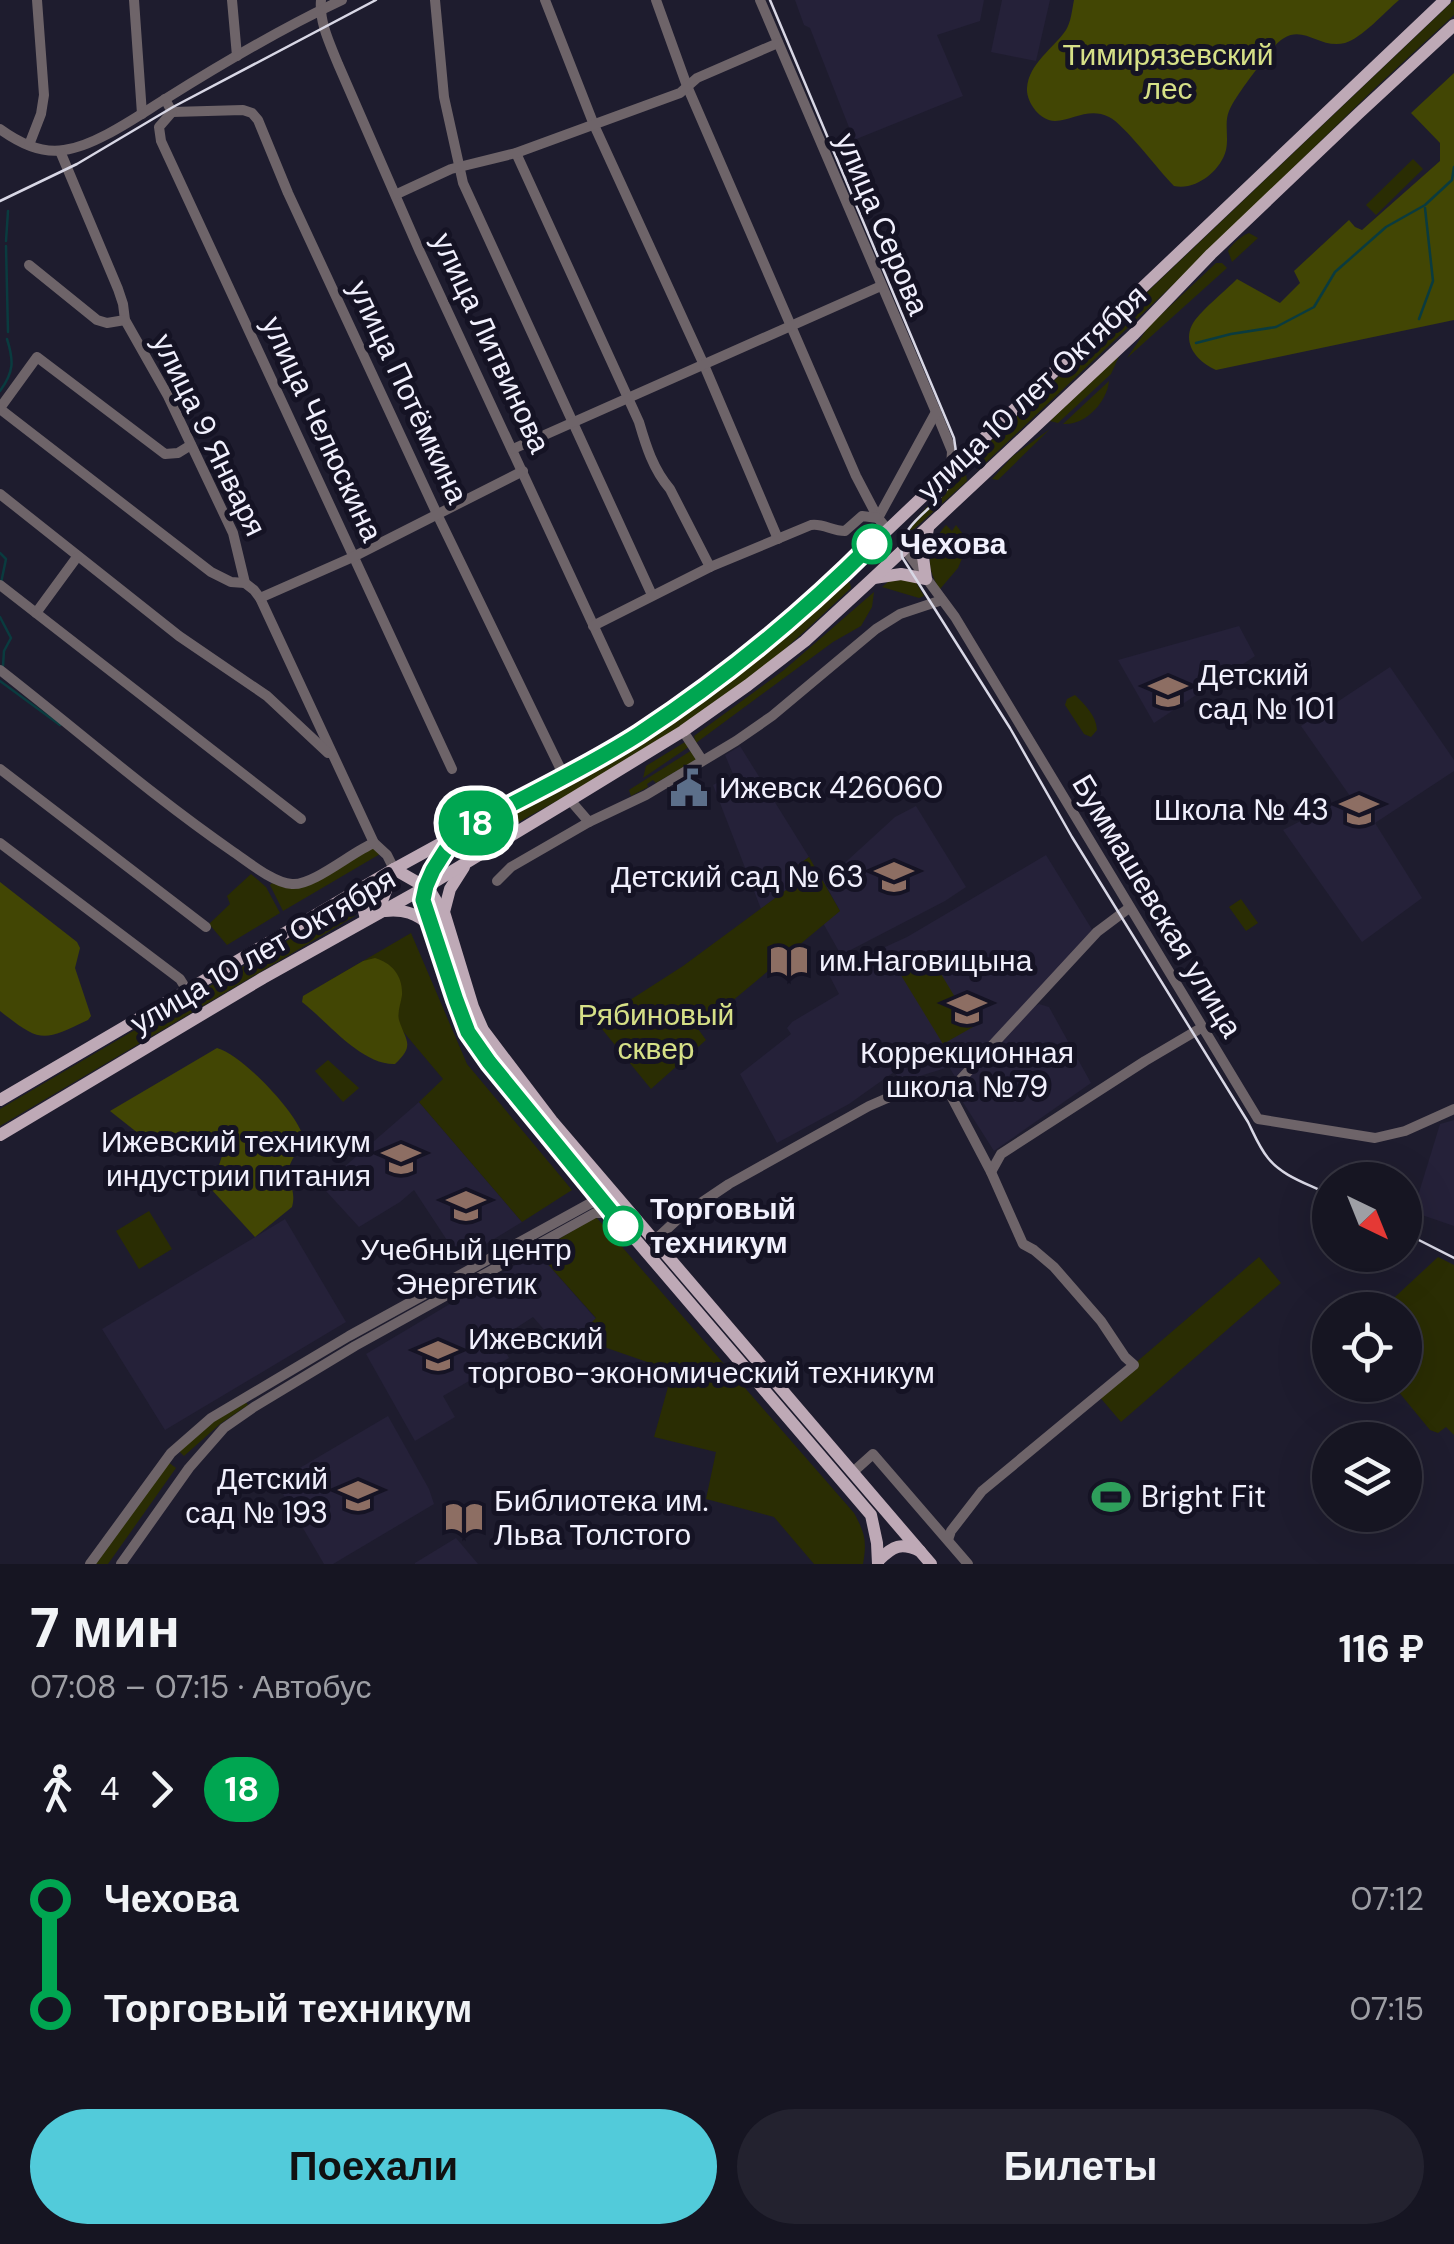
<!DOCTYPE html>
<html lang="ru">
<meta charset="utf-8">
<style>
body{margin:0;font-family:"DM Sans",sans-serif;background:#23222f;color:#f1f3f6;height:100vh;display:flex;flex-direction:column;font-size:38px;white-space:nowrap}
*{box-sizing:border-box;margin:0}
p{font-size:32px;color:#9e9fa5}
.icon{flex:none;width:55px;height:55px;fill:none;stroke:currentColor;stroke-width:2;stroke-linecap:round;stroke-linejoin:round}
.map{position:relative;height:1564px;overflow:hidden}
.side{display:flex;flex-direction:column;background:#161522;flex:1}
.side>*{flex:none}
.badge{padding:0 20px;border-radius:32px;font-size:35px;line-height:65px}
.needle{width:65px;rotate:137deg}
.controls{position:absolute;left:1312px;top:1162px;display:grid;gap:20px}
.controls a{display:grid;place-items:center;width:110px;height:110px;border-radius:50%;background:#161522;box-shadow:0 10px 40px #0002,0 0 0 2px #353440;font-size:50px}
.map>.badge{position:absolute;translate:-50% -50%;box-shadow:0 0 0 5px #fff}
.legs{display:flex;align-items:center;gap:15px;height:110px;padding:0 30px;font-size:32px}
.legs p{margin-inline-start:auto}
.headline{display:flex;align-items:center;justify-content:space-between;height:170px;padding:0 30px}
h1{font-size:55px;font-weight:800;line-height:75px}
.primary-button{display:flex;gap:20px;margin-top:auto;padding:20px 30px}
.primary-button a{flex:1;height:115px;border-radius:60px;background:#52cbda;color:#111;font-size:40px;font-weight:800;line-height:115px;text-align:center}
.primary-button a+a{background:#23222f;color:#f1f3f6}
ul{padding:0 30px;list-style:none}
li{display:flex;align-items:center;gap:35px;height:110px;font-size:38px}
li i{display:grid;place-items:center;width:15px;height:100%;margin:0 12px;background:currentColor}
li i::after{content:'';width:25px;height:25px;margin:-12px;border:8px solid;border-radius:50%;background:#161522}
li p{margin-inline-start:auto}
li:first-child i{background:linear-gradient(#0000 50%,currentColor 0)}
li:last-child i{background:linear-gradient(currentColor 50%,#0000 0)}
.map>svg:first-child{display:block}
.built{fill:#252139}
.green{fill:#2a2d03}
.forest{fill:#424604}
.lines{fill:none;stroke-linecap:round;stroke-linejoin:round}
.stream{stroke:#0a3b3f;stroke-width:2.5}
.minor{stroke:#6e6469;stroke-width:10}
.major{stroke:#bea9b6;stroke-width:12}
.tram{stroke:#d8d7e5;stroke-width:2.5}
.line-1-casing{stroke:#fff;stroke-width:22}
.line-1{stroke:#00a651;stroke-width:15}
.stop-1-dot{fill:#fff;stroke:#00a651;stroke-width:5}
.labels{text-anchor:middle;stroke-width:10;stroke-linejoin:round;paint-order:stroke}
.park-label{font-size:30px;fill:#d6e087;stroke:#151324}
.street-label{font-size:30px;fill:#f1f0fd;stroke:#151324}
.stop-label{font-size:30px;font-weight:bold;fill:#f1f0fd;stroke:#151324;text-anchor:start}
.poi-label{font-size:30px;fill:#f1f0fd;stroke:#151324;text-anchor:start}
</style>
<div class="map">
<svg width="1454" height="1564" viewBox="0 0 1454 1564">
<rect width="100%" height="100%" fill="#1e1c2e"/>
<g class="built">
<polygon points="795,0 984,0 980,21 937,35 963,96 854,140 810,28 804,25"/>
<polygon points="1002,0 1050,0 1036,61 991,52"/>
<polygon points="1239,626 1255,656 1154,723 1118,660"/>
<polygon points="1390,667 1454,760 1454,771 1375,823 1422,898 1362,942 1283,830 1350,796 1301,726"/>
<polygon points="740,746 809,857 794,868 801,879 761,909 713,785 733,774 725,755"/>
<polygon points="916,806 966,887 945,901 841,955 823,923 840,911 824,882 895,817"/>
<polygon points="1046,855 1093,931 956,1078 949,1067 907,1080 900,1079 894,1072 849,1104 777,1143 740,1074 791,1034 787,1028 792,1022 839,994 828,973 907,937"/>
<polygon points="1039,1004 1049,1007 1091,1083 994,1151 957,1093 963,1087 961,1083 1031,1008"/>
<polygon points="419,1102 522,1222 460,1260 414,1190 400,1202 359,1227 326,1191 342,1176 343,1168"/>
<polygon points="1454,1120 1454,1226 1413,1212 1440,1124"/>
<polygon points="285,1219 346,1322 165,1430 102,1329"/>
<polygon points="537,1252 596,1319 562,1350 533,1317 499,1339 509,1358 443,1396 455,1417 415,1441 366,1354"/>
<polygon points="388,1416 429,1489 434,1504 333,1564 324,1564 276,1482"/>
<polygon points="456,1538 478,1564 415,1564 415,1563"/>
</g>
<g class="green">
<polygon points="1454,0 1454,15 1374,89 1178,280 978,470 974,457"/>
<polygon points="1413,159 1423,169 1376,215 1366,205"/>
<path d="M 1249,233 L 1258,238 L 1232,262 L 1228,251 C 1232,244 1241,236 1249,233 Z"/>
<polygon points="1216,263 1222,263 1227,268 1127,358 1149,326"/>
<polygon points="1120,354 1111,374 1058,423 1050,421"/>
<path d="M 1109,381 C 1107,402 1085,426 1063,424 Z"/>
<polygon points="1050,429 998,480 992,479 1013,456"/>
<polygon points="965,466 967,481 913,530 910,530 911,524"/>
<path d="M 946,525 L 952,531 L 956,525 L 969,542 L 958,568 L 940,589 C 924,566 928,546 946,525 Z"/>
<polygon points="914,579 924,596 919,598 882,587 889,581"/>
<path d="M 846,581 L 850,583 L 851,588 C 814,623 777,658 736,689 C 658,748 570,793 485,841 L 479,830 C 535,799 593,771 646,736 C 717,690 783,637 846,581 Z"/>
<polygon points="874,592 872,607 861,626 833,642 696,743 694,736 784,670"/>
<path d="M 1075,695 C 1085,705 1096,715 1097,730 L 1091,737 L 1084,734 L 1065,705 L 1067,699 Z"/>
<polygon points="685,742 690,746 643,778 646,766"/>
<polygon points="692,750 697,759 656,783 653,780 647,784 648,787 631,796 629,790"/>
<polygon points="374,848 380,854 283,911 270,885 272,883 284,887"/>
<polygon points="809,857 840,911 713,1017 710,1013 696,1026 706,1040 651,1089 597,1023 599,1009 627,1002 683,966 801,879 794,868"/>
<polygon points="251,874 266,887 280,913 227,945 209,924 230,904 227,896"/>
<polygon points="1241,899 1258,923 1246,931 1229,907"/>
<polygon points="348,905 356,909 355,916 0,1126 0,1109"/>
<polygon points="411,933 467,1064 572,1190 522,1222 419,1102 443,1079 390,1016 327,982"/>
<polygon points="929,954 973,1027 943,1044 899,972"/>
<polygon points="328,1060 359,1088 343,1102 315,1071"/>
<polygon points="149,1211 172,1249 139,1269 116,1231"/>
<path d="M 596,1217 L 854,1513 C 865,1533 867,1541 863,1564 L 814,1564 L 774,1517 L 706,1499 L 716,1452 L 654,1437 L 668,1387 L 650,1363 L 604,1347 L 586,1328 L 596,1318 L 537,1252 Z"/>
<polygon points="1259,1257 1281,1283 1121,1422 1098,1395"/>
<polygon points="1438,1257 1454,1265 1454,1435 1446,1427 1438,1433 1430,1430 1393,1385 1405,1385 1405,1310 1381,1310"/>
<polygon points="244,1400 248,1405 220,1424 184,1456 179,1451 214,1421"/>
<polygon points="168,1462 176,1468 108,1564 95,1564"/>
</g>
<g class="forest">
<path d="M 1074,0 L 1399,0 C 1385,12 1362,38 1345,43 C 1315,51 1298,12 1268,54 C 1257,69 1236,95 1229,111 C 1224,123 1229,137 1226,150 C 1221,171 1195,191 1174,186 C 1159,171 1124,124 1109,117 C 1089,107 1074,120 1055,121 C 1040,121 1026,102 1027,88 C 1029,63 1053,49 1066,30 C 1071,22 1072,10 1074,0 Z"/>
<path d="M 1454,73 L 1454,320 L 1216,370 C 1199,363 1182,345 1192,325 C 1198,313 1226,290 1237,279 L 1280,303 L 1300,283 L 1294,271 L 1349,220 L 1355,227 L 1362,230 L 1440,161 L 1440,143 L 1411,113 Z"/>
<path d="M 0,882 L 77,942 L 80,948 L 75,968 L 91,1016 L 88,1020 C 42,1042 41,1043 0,1011 Z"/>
<path d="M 375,958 C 392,963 403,976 402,995 C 401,1003 397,1012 399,1020 C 405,1040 416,1045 395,1064 C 361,1065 328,1022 302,1002 L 303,996 L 363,961 Z"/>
<path d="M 217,1048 C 242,1055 291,1107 301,1131 C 306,1146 292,1155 289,1168 C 286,1182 297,1189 292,1207 L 255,1237 L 211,1189 L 223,1153 L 174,1136 L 153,1145 L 110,1111 Z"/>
</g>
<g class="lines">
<g class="stream">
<polyline points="6,241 8,211"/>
<polyline points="6,246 8,332"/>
<polyline points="1419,319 1433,281 1425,208"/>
<polyline points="1196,343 1231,334 1276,327 1314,307 1335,272 1386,227 1425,205 1452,180 1454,167"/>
<path d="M 0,391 C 14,372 14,361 7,339"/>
<polyline points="0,553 6,559 1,583"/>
<polyline points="0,617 11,638 4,651 3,666"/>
<polyline points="0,681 60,725"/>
</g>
<g class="minor">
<polyline points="134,0 142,114"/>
<polyline points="232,0 237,56"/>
<path d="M 321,0 C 319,22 330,44 338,64 L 420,252 L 629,702"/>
<polyline points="435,0 444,97 463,183 652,595"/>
<polyline points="545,0 594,125 704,365 778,539"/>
<polyline points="656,0 687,86 856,476 878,518 887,529"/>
<polyline points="760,0 936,412 952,451 951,469"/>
<polyline points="165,99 172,112 243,110 252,113 258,120 288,193 437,514 564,776"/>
<polyline points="172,112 159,127 161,141 452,769"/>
<path d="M 0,129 C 18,142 41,154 64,150 C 96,146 139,115 167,98 C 223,63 282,28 342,0"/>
<polyline points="29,145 41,114 44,95 37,0"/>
<polyline points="60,151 118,289 123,304 125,320 168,396 233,533 245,583 254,590 260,598 374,843 387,855 394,869"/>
<path d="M 516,153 L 639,422 C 646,446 653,469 670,489 L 710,567"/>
<polyline points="397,194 451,169 516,153 669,97 680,93 697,78 778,43"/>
<polyline points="29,265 97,320 107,323 125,320"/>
<polyline points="0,408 37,357 165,454 178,453 191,445"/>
<polyline points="0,409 211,572 231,582 245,583"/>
<polyline points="513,449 881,286"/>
<polyline points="0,494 179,636 267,696 328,753"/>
<polyline points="878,518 936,412"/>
<polyline points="904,548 955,617 1258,1119 1375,1138 1405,1131 1454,1109"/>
<polyline points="0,585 301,819"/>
<polyline points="260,598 353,557 523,471"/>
<polyline points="36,613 77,557"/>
<path d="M 593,626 L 710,567 L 811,525 C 823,523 832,531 845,531 L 862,516 L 878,518"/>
<path d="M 0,670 C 77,730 151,795 232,851 C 247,861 273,883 292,884 C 313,886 353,851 374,843"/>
<polyline points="683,731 702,760"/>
<polyline points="0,769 206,927"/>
<polyline points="570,800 589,822"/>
<polyline points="0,843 180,979 188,992"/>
<polyline points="497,881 511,867 589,822 646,795 736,741 772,716 876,629 900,614 942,600"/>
<polyline points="949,1092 1097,932 1129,908"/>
<polyline points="991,1172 1001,1154 1145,1061 1201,1028"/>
<polyline points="654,1241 680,1217 729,1184 869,1106 899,1093 949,1092 991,1172 1023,1244 1034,1250 1054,1267 1101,1321 1125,1357 1134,1365 982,1491 951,1531 948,1540"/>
<polyline points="853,1472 873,1454 968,1564"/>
<polyline points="90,1564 171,1453 211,1418 349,1336 589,1204 601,1200 622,1203"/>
<polyline points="121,1564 189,1468 224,1428 254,1407 355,1346 595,1213 612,1213"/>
</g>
<g class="major">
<polyline points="874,578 901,574 926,579 923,557 928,528"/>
<polyline points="453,839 428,878 423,900 455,1000 476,1045 589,1185 871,1515 877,1543 878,1564"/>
<polyline points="464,867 450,889 444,912 473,1007 483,1030 552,1121 931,1564"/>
<polyline points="394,869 429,889 444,914"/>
<polyline points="353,893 362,903 366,919"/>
<path d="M 385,911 C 403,909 417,913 430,926"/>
<polyline points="378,912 394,869"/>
<polyline points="0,1100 394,869 638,735 738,664 857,559 1445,0"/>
<polyline points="0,1135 263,978 426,887 570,800 683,731 748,685 805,641 869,582 1134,334 1211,254 1358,114 1454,25"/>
<path d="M 879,1560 C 893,1546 901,1542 920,1551"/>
</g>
<g class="tram">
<path d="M 770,0 L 954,438 C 957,454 958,471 949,486 C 935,510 897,523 902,557 L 1010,728 L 1072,837 L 1248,1122 C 1254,1134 1259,1147 1268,1158 C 1283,1177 1309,1184 1330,1195"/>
<polyline points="0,201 77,164 173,107 376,0"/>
<polyline points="1405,1233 1454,1258"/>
</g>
</g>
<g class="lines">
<g class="line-1-casing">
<path id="line-1" d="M 623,1226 L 489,1062 L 468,1032 L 456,1000 L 423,900 L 426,886 L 433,870 L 450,843 L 463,830 C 521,798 583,770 639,734 C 723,679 801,615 872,544"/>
</g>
<use href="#line-1" class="line-1"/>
</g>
<defs>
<g id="school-bare" transform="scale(3)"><path d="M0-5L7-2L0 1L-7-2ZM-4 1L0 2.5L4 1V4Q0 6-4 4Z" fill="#8d6e63" stroke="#151324" stroke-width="2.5" paint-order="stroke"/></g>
<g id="civic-bare" transform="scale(3)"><path d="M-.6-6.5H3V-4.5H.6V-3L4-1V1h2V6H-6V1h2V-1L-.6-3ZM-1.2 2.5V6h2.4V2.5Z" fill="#5c6f8a" stroke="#151324" stroke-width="2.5" paint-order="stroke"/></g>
<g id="library-bare" transform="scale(3)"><path d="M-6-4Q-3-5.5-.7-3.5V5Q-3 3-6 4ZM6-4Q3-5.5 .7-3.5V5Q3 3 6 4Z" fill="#8d6e63" stroke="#151324" stroke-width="2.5" paint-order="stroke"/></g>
<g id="university-bare" transform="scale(3)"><path d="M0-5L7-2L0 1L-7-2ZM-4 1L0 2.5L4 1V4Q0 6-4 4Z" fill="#8d6e63" stroke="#151324" stroke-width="2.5" paint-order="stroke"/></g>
<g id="stadium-bare" transform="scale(3)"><path d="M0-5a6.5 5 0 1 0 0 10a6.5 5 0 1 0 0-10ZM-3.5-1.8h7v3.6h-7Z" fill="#2e9e5b" stroke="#151324" stroke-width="2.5" paint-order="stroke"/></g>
</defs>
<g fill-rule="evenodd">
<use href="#school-bare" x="1168" y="692"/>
<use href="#civic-bare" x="689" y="788"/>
<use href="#school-bare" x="1359" y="810"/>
<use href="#school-bare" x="894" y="877"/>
<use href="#library-bare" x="789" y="961"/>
<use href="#school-bare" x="967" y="1009"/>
<use href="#university-bare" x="401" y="1159"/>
<use href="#university-bare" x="466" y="1206"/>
<use href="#university-bare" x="438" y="1356"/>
<use href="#school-bare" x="358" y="1496"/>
<use href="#stadium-bare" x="1111" y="1497"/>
<use href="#library-bare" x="464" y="1518"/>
</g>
<g class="stop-1-dot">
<circle cx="872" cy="544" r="18"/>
<circle cx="623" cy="1226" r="18"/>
</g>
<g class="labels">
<g class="park-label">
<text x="1168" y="65">Тимирязевский<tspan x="1168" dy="34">лес</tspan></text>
<text x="656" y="1025">Рябиновый<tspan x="656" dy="34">сквер</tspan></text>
</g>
<g class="street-label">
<text transform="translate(882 224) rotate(67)" y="10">улица Серова</text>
<text transform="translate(491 343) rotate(65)" y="10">улица Литвинова</text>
<text transform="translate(408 392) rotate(65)" y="10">улица Потёмкина</text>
<text transform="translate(1032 393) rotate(-43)" y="10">улица 10 лет Октября</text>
<text transform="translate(322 429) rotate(65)" y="10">улица Челюскина</text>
<text transform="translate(209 435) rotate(64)" y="10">улица 9 Января</text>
<text transform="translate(1157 906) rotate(59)" y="10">Буммашевская улица</text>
<text transform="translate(263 951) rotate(-30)" y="10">улица 10 лет Октября</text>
</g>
<g class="stop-label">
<text x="900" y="554">Чехова</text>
<text x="650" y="1219">Торговый<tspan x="650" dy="34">техникум</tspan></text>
</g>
<g class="poi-label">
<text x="1198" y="685">Детский<tspan x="1198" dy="34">сад № 101</tspan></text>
<text x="719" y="798">Ижевск 426060</text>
<text x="1329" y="820" text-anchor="end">Школа № 43</text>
<text x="864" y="887" text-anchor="end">Детский сад № 63</text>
<text x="819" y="971">им.Наговицына</text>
<text x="967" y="1063" text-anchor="middle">Коррекционная<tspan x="967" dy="34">школа №79</tspan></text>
<text x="371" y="1152" text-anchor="end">Ижевский техникум<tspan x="371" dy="34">индустрии питания</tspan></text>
<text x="466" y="1260" text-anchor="middle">Учебный центр<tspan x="466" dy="34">Энергетик</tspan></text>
<text x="468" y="1349">Ижевский<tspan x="468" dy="34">торгово-экономический техникум</tspan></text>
<text x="328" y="1489" text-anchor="end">Детский<tspan x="328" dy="34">сад № 193</tspan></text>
<text x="1141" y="1507">Bright Fit</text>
<text x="494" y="1511">Библиотека им.<tspan x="494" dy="34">Льва Толстого</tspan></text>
</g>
</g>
</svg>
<div class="controls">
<a><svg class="needle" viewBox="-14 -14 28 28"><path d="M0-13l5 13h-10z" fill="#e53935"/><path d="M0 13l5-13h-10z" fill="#9e9fa5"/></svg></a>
<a><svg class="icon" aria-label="locate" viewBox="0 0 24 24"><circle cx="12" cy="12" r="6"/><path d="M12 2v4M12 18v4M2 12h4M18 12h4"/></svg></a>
<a><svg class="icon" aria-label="layers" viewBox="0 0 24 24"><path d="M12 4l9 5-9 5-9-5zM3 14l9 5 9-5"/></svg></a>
</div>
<b class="badge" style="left:476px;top:823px;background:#00a651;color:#fff">18</b>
</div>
<section class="side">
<div class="headline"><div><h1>7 мин</h1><p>07:08 – 07:15 · Автобус</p></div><b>116 ₽</b></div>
<div class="legs"><svg class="icon" aria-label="walk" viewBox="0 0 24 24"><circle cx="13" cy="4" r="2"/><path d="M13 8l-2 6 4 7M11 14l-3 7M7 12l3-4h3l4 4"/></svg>4<svg class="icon" aria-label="forward" viewBox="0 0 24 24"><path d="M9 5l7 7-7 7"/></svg><b class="badge" style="background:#00a651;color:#fff">18</b></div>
<ul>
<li><i style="color:#00a651"></i><b>Чехова</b><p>07:12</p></li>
<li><i style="color:#00a651"></i><b>Торговый техникум</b><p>07:15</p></li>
</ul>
<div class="primary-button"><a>Поехали</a><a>Билеты</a></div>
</section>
